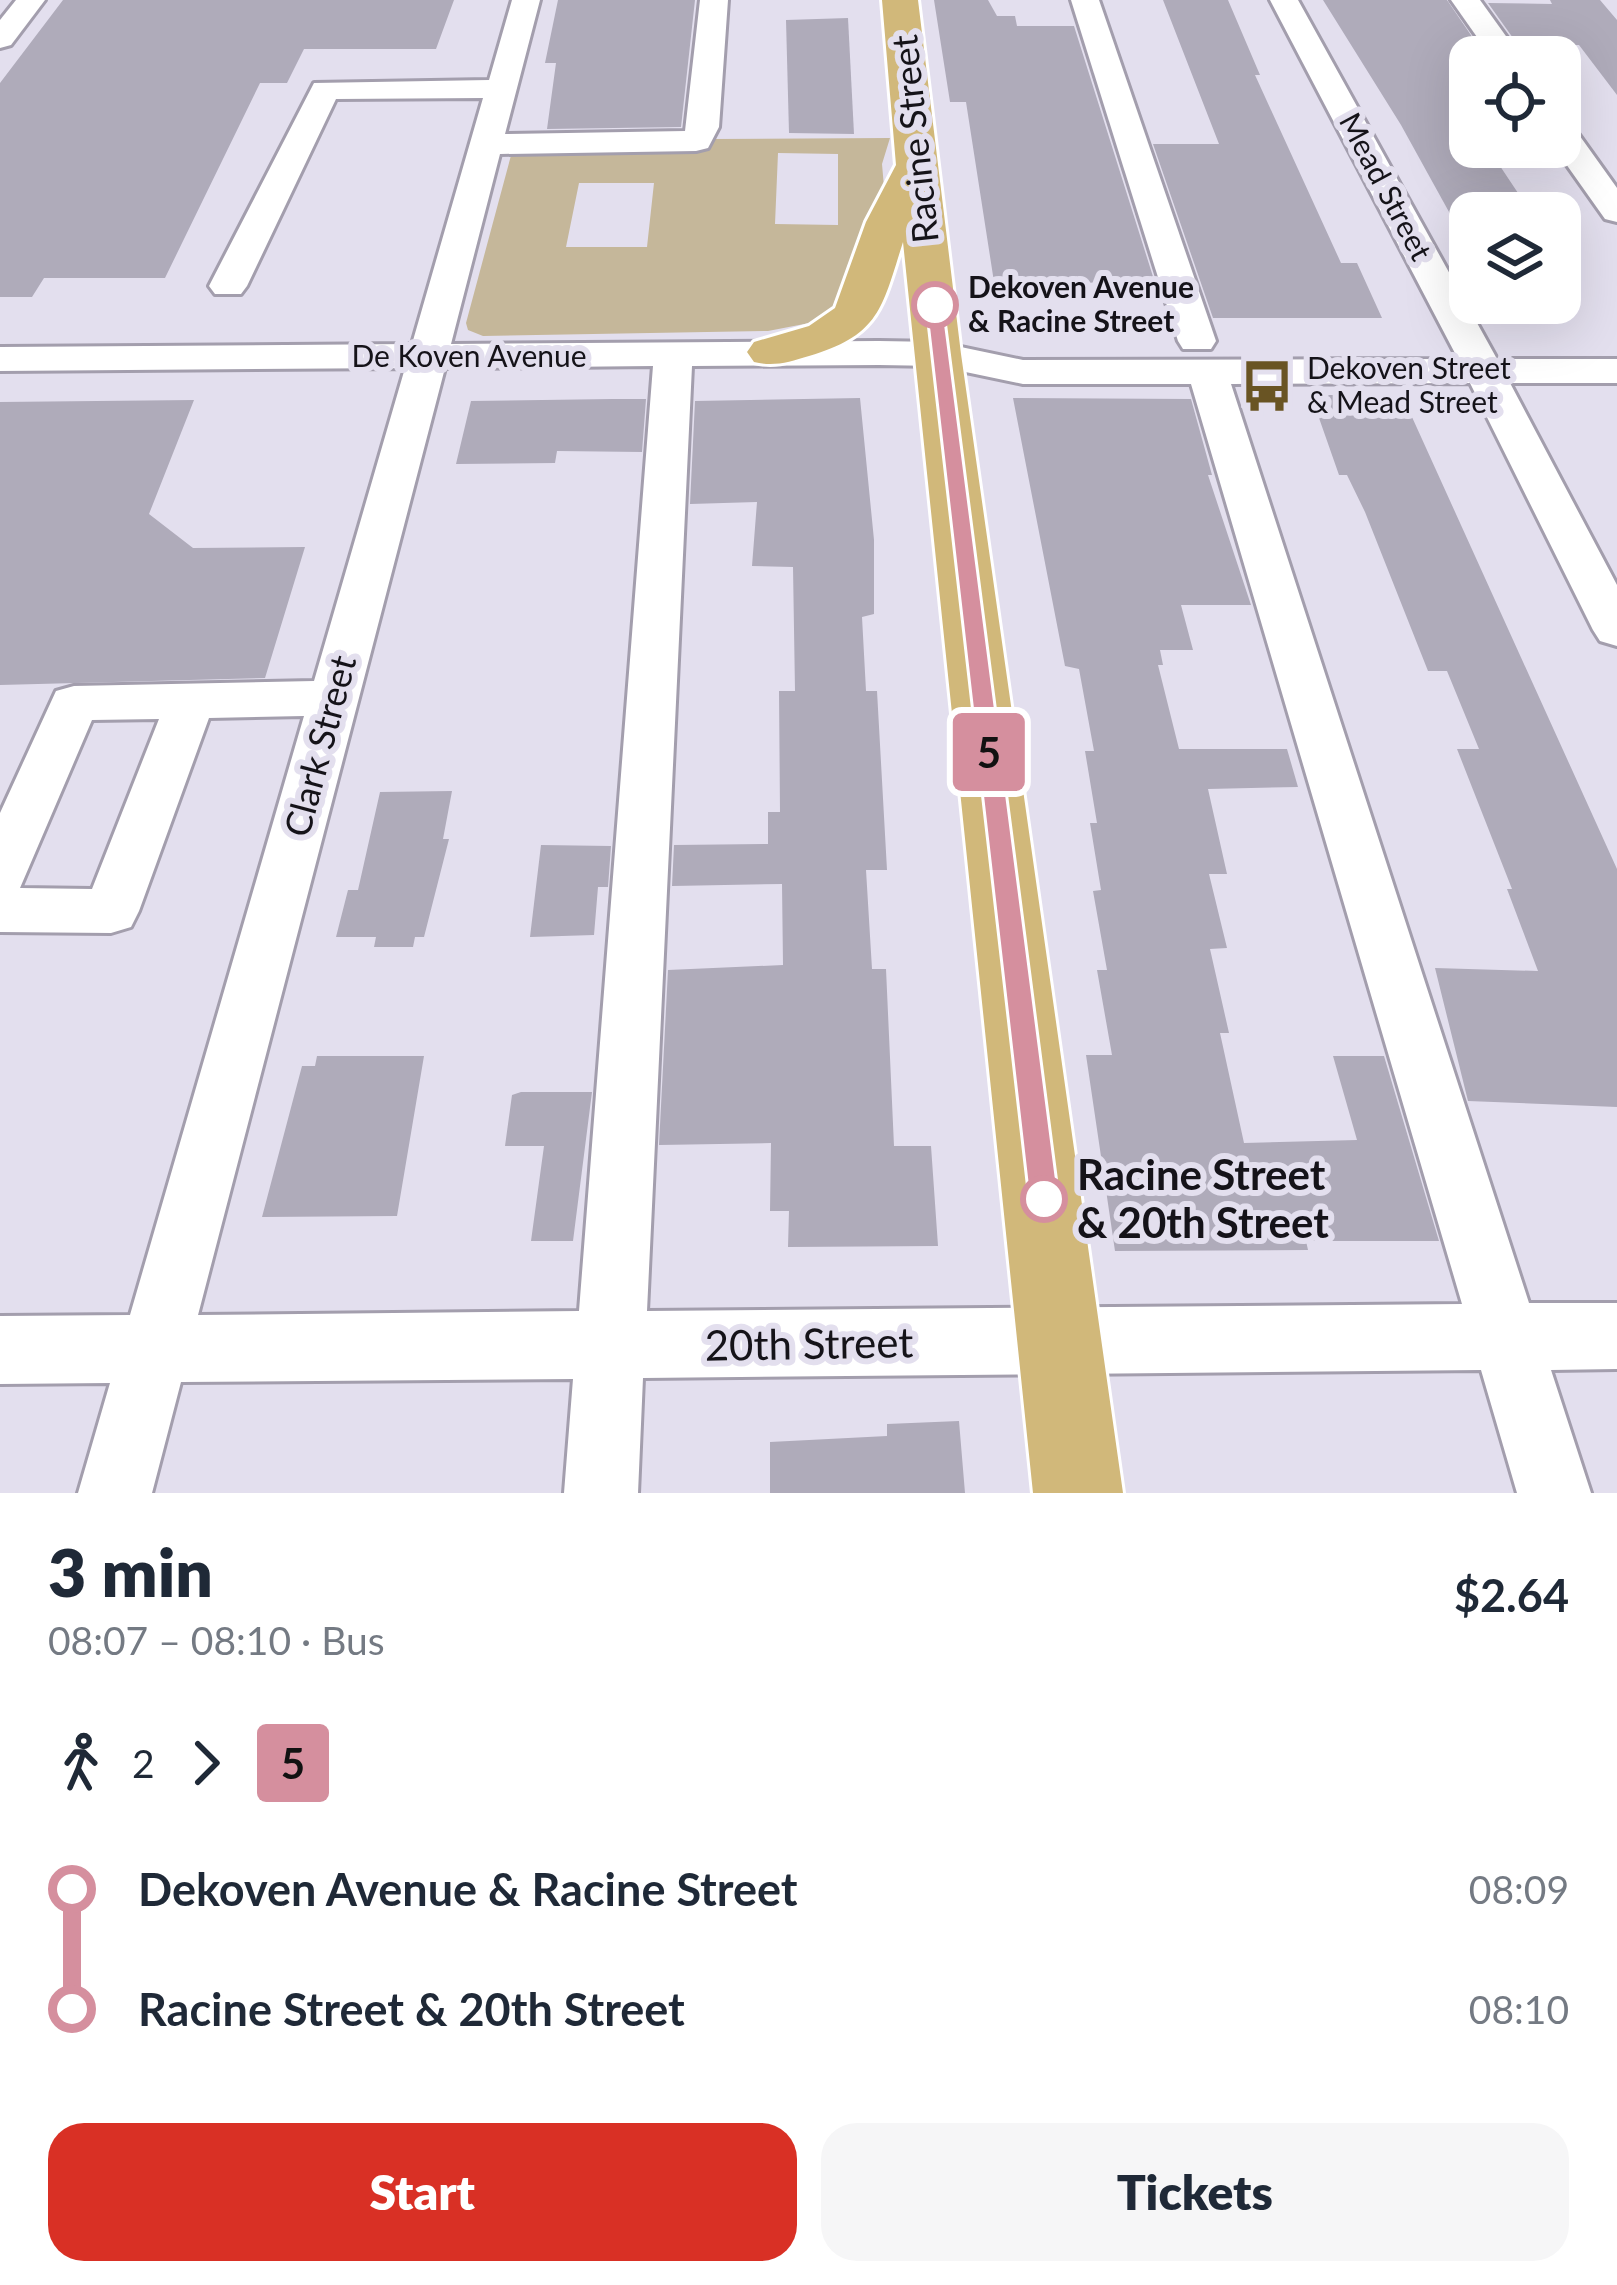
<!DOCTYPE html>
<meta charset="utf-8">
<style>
body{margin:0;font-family:Lato,sans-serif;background:#f6f6f7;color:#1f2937;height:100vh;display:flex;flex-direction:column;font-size:45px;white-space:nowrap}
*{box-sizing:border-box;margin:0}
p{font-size:39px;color:#747a83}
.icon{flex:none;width:66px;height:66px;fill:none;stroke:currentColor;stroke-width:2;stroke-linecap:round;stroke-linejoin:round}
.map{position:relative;height:1493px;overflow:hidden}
.panel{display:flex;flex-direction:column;background:#fff;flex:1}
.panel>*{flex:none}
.badge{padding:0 24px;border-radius:9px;font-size:42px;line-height:78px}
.controls{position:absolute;left:1449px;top:36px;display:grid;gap:24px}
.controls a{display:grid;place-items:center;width:132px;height:132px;border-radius:24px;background:#fff;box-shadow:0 12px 48px #0002;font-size:60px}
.map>.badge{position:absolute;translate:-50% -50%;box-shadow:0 0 0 6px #fff}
.legs{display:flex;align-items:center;gap:18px;height:132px;padding:0 48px;font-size:39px}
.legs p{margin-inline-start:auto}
.summary{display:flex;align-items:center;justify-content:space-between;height:204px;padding:0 48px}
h1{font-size:66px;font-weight:800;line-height:90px}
.action{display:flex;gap:24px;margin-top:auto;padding:24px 48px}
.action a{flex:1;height:138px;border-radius:36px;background:#d93025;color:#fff;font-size:48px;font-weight:800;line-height:138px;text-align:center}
.action a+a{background:#f6f6f7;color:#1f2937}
ul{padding:0 48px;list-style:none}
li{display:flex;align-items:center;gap:42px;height:120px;font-size:45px}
li i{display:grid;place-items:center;width:18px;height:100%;margin:0 15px;background:currentColor}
li i::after{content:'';width:30px;height:30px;margin:-15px;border:9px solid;border-radius:50%;background:#fff}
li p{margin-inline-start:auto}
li:first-child i{background:linear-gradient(#0000 50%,currentColor 0)}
li:last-child i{background:linear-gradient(currentColor 50%,#0000 0)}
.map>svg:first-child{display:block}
.green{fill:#c5b79a;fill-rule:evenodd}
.building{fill:#afabba}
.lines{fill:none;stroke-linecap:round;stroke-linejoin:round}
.minor-casing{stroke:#a39ead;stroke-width:6}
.major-casing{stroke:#fff;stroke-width:6}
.minor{fill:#fff;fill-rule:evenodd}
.major{fill:#d1b87a;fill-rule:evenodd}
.line-1{fill:#d58f9e;stroke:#fff;stroke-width:3}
.stop-1-dot{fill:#fff;stroke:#d58f9e;stroke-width:6}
.labels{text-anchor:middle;stroke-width:12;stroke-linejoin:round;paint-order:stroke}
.far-street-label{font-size:30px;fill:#151319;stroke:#e3dfee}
.far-stop-label{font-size:30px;font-weight:bold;fill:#151319;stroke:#e3dfee;text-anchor:start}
.far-poi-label{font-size:30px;fill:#151319;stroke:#e3dfee;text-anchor:start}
.street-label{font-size:36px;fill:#151319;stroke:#e3dfee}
.near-stop-label{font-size:42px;font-weight:bold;fill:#151319;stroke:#e3dfee;text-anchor:start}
.near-street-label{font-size:42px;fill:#151319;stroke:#e3dfee}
</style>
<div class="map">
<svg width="1617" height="1493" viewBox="0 0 1617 1493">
<rect width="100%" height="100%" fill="#e3dfee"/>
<path class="green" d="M 890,138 L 882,164 L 884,187 L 856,289 L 825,320 L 768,331 L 483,336 L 468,330 L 466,323 L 513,148 L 706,146 L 713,139 ZM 778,153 L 838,154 L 838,225 L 775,224 ZM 579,183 L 654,183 L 647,247 L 566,247 Z"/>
<g class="building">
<polygon points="63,0 454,0 436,49 304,49 287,83 260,83 165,278 44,278 32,297 0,297 0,83"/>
<polygon points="558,0 695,0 681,127 547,129 556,63 545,63"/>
<polygon points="934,0 988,0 997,16 1015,16 1017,26 1074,26 1155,283 994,282 966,102 950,102"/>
<polygon points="1163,0 1228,0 1260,75 1255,75 1341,263 1357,263 1382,318 1213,318 1153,144 1219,144"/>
<polygon points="1323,0 1447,0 1477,44 1470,44 1466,160 1496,160 1528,208 1456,209 1454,221 1401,125"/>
<polygon points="1550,0 1600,0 1617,20 1617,95 1579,45 1518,45 1488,3 1552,4"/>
<polygon points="848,18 854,134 789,133 786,20"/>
<polygon points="1323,395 1402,395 1617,869 1617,1107 1468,1101 1435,968 1538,971 1507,889 1512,889 1457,749 1479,749 1447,671 1428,671 1365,512 1347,475 1339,475 1312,398"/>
<polygon points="860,398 874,540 874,614 862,617 866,691 877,691 887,870 866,870 872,969 886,969 894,1146 931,1146 938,1246 788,1247 789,1211 770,1211 771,1143 659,1145 668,970 783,965 782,884 672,886 674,845 768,844 768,812 780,812 779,691 795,691 793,567 752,566 757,502 690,504 695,401"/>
<polygon points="1013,398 1191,399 1212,475 1208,475 1251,605 1181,605 1193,650 1160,650 1163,665 1158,665 1179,749 1287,749 1298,787 1208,789 1227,874 1209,874 1227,948 1210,949 1229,1033 1220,1033 1244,1143 1357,1140 1333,1056 1384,1056 1439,1241 1306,1241 1308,1250 1115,1251 1086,1055 1112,1055 1097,970 1107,970 1093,891 1101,890 1090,823 1097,823 1085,751 1094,751 1079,669 1065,666"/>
<polygon points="612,399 646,399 642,452 557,451 555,463 456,464 471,401"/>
<polygon points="194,400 149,514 193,548 305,547 265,678 0,685 0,402"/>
<polygon points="452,791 443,839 449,839 424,937 415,937 413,947 374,947 376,937 336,937 348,890 358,890 380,792"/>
<polygon points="541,845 611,846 608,887 598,887 594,935 530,937"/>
<polygon points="317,1056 424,1056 397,1216 262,1217 302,1066 315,1066"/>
<polygon points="521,1092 592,1092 573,1241 531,1241 544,1146 505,1146 512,1095"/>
<polygon points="959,1421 965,1493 770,1493 770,1442 887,1436 887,1424"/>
</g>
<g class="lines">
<g class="minor-casing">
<g id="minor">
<polygon points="16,0 45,0 11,45 0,48 0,20"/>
<path d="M 512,0 L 540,0 L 505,134 L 685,131 L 700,0 L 728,0 L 719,127 L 708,148 L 696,151 L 500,154 L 451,344 L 879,341 L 937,342 L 1023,360 L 1458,359 L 1270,0 L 1298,0 L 1497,359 L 1617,359 L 1617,383 L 1510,383 L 1617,585 L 1617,646 L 1600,641 L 1593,630 L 1470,383 L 1231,384 L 1529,1303 L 1617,1303 L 1617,1369 L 1551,1370 L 1591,1493 L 1517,1493 L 1481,1370 L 643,1378 L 638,1493 L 564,1493 L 573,1379 L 181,1382 L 152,1493 L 78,1493 L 110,1383 L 0,1384 L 0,1316 L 130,1315 L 304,716 L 209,718 L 139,911 L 131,927 L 111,933 L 0,932 L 0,813 L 56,691 L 74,686 L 314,681 L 405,368 L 0,371 L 0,347 L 412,344 L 483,98 L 336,99 L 247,286 L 241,294 L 215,294 L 209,286 L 314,83 L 489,80 ZM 879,365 L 937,366 L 1023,384 L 1191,384 L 1462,1304 L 647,1311 L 692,366 ZM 653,366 L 579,1311 L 198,1315 L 445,368 ZM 159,719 L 92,889 L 20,888 L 92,720 Z"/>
<polygon points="1071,0 1099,0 1216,341 1211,349 1183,349 1178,341"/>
<polygon points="1451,0 1480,0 1521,57 1491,57"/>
<polygon points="1560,122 1572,125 1617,188 1617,222 1605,219 1554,147 1560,147"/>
</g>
</g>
<g class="major-casing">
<path id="major" d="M 882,0 L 918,0 L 961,354 L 1123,1493 L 1033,1493 L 903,242 C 882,308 880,335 809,356 C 789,362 774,367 754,362 L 747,352 L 754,342 L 809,326 L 835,308 L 866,222 L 896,165 Z"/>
</g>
<use href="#minor" class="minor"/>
<use href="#major" class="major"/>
</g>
<polygon class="line-1" points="935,300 943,305 1059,1199 1055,1208 1044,1212 1034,1208 1029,1199 926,305"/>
<defs>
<g id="bus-bare" transform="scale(4.14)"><path d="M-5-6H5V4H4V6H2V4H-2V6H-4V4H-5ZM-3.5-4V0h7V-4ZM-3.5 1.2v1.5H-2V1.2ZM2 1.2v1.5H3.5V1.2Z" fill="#695423" stroke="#e3dfee" stroke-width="2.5" paint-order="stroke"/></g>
</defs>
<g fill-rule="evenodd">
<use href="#bus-bare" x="1267" y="386"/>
</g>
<g class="stop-1-dot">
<circle cx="935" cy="305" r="21"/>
<circle cx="1044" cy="1199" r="21"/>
</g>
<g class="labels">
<g class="far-street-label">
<text transform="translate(1385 187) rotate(62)" y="10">Mead Street</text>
<text x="469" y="367">De Koven Avenue</text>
</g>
<g class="far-stop-label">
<text x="968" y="298">Dekoven Avenue<tspan x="968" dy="34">&amp; Racine Street</tspan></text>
</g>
<g class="far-poi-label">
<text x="1307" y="379">Dekoven Street<tspan x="1307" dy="34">&amp; Mead Street</tspan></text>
</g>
<g class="street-label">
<text transform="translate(915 139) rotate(-96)" y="13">Racine Street</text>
<text transform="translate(320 746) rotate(-75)" y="13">Clark Street</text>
</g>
<g class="near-stop-label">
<text x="1077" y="1190">Racine Street<tspan x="1077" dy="48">&amp; 20th Street</tspan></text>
</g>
<g class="near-street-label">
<text transform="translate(809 1344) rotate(-1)" y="15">20th Street</text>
</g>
</g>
</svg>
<div class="controls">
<a><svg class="icon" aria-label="locate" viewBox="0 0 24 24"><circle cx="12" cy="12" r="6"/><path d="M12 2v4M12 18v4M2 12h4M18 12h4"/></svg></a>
<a><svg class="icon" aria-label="layers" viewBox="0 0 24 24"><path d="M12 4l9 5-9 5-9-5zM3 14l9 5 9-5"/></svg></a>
</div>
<b class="badge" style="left:989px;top:752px;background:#d58f9e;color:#111">5</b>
</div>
<section class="panel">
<div class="summary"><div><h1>3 min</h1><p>08:07 – 08:10 · Bus</p></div><b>$2.64</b></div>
<div class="legs"><svg class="icon" aria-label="walk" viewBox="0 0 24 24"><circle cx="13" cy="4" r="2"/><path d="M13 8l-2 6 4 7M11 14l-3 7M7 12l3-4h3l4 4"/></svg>2<svg class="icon" aria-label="forward" viewBox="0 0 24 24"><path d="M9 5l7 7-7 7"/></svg><b class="badge" style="background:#d58f9e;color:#111">5</b></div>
<ul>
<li><i style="color:#d58f9e"></i><b>Dekoven Avenue &amp; Racine Street</b><p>08:09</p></li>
<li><i style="color:#d58f9e"></i><b>Racine Street &amp; 20th Street</b><p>08:10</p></li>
</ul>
<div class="action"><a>Start</a><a>Tickets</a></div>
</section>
